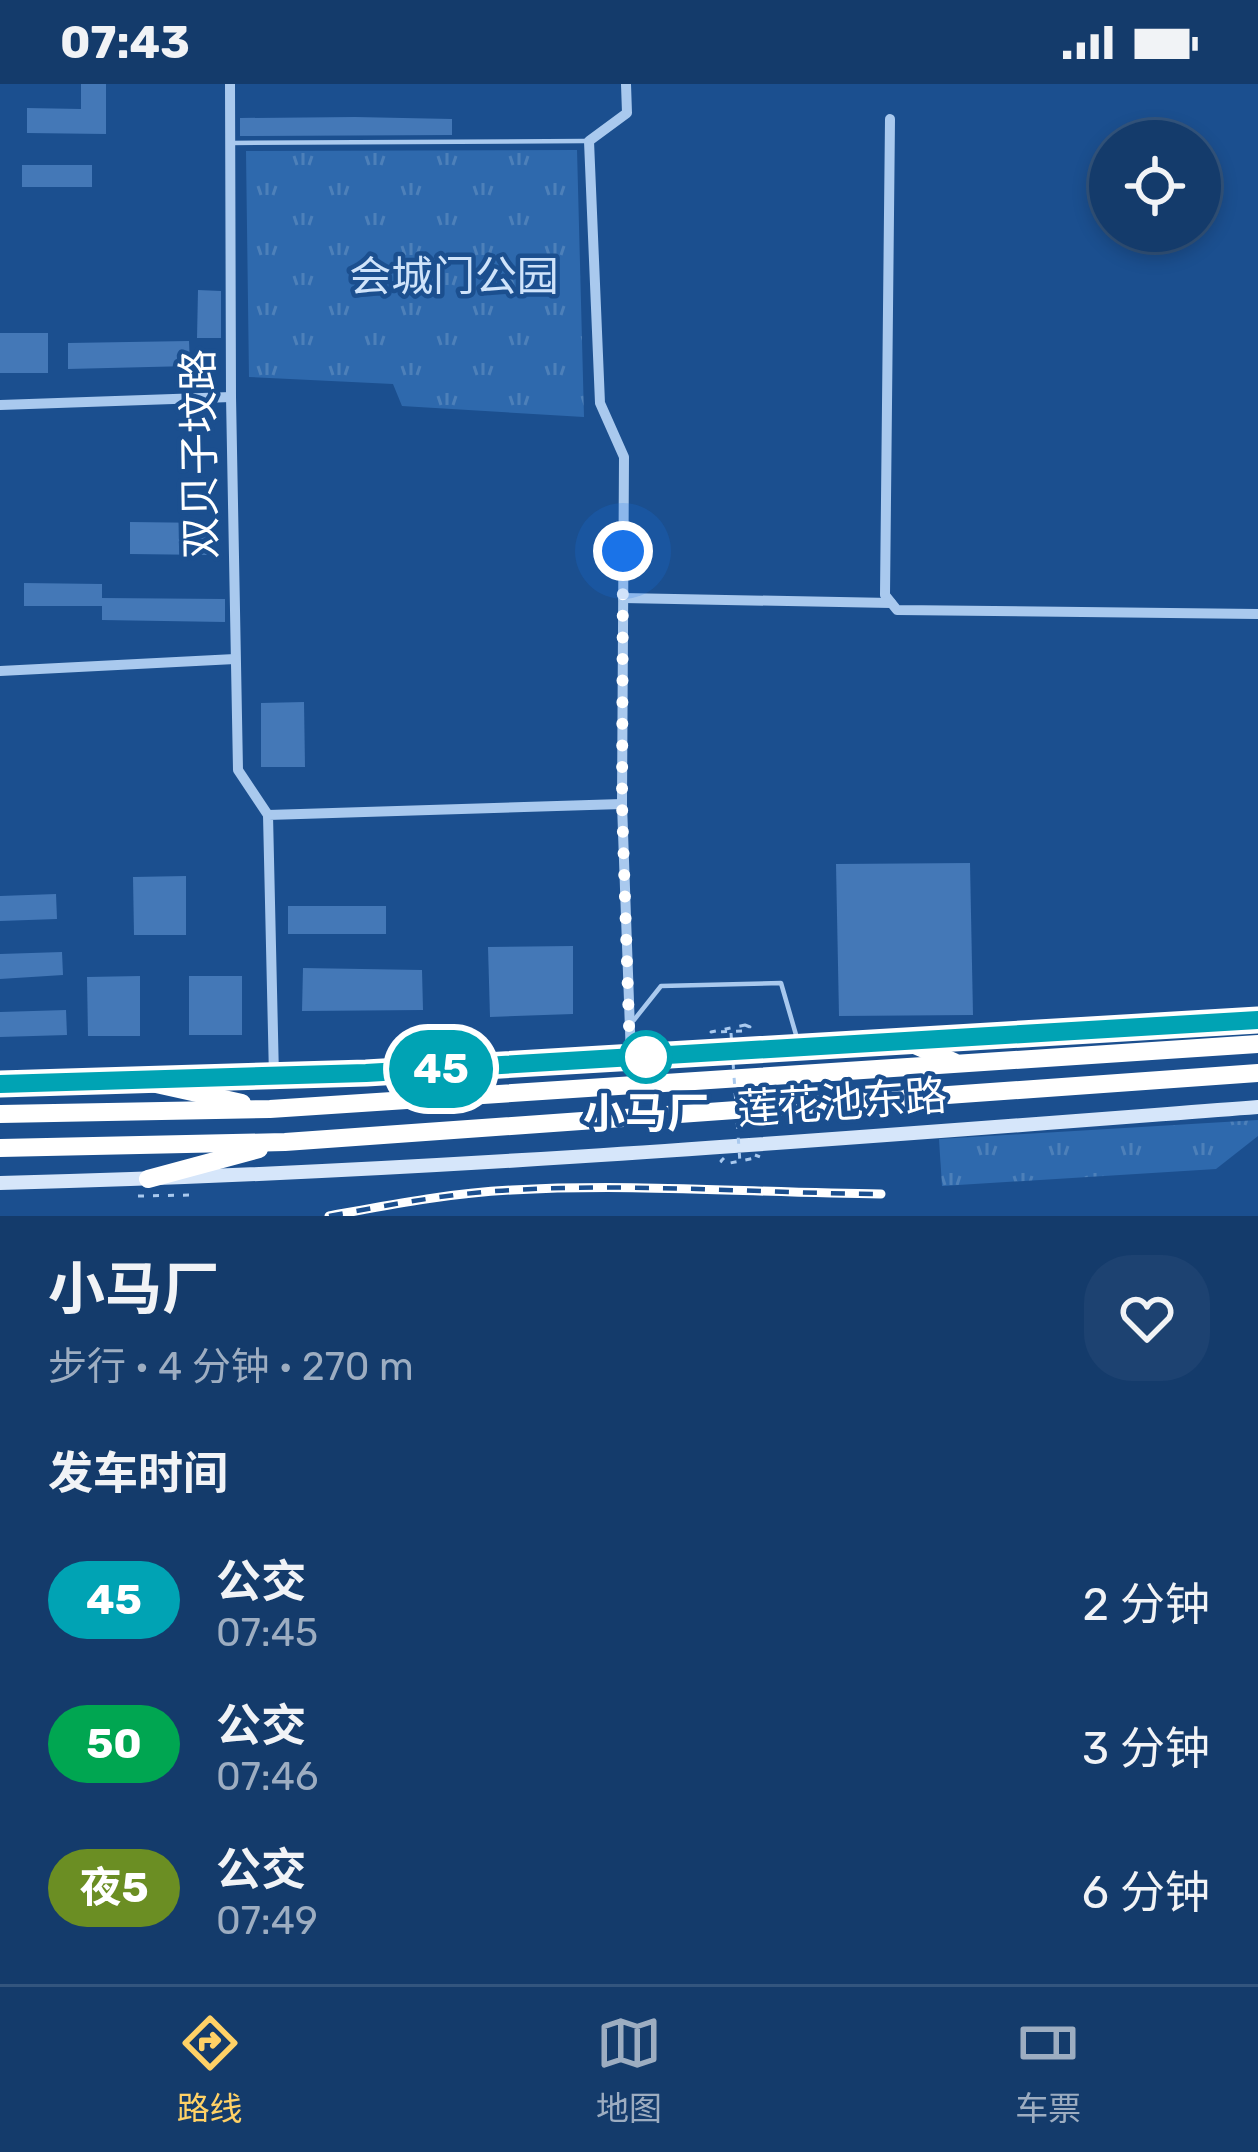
<!DOCTYPE html>
<html lang="zh">
<meta charset="utf-8">
<style>
body{margin:0;font-family:Rubik,"Noto Sans SC",sans-serif;background:#1d4271;color:#f1f3f6;height:100vh;display:flex;flex-direction:column;font-size:45px;white-space:nowrap}
*{box-sizing:border-box;margin:0}
p{font-size:39px;color:#9dadc1}
.icon{flex:none;width:66px;height:66px;fill:none;stroke:currentColor;stroke-width:2;stroke-linecap:round;stroke-linejoin:round}
.map{position:relative;height:1132px;overflow:hidden}
.drawer{display:flex;flex-direction:column;background:#143b6b;flex:1}
.drawer>*{flex:none}
.badge{padding:0 24px;border-radius:39px;font-size:42px;line-height:78px}
.buttons{position:absolute;left:1089px;top:36px;display:grid;gap:24px}
.buttons a{display:grid;place-items:center;width:132px;height:132px;border-radius:50%;background:#143b6b;box-shadow:0 6px 18px #0003,0 0 0 3px #33557e;font-size:60px}
.you{position:absolute;width:60px;height:60px;margin:-30px;border:9px solid #fff;border-radius:50%;background:#1a73e8;box-shadow:0 0 0 18px #1a73e833}
.map>.badge{position:absolute;translate:-50% -50%;box-shadow:0 0 0 6px #fff}
h2{padding:0 48px;font-size:45px;line-height:108px}
.round{display:grid;place-items:center;flex:none;width:126px;height:126px;border-radius:48px;background:#1d4271}
.head{display:flex;align-items:center;justify-content:space-between;height:204px;padding:0 48px}
h1{font-size:57px;font-weight:700;line-height:90px}
ul{padding:0;list-style:none}
li{display:flex;align-items:center;gap:36px;height:144px;padding:0 48px}
li div{flex:1}
li b{display:block;font-size:45px}
li em{font-style:normal}
li .badge{min-width:132px;font-weight:700;text-align:center}
.status{display:flex;justify-content:space-between;align-items:center;height:84px;padding:0 60px;background:#143b6b;direction:ltr}
.status svg{height:33px;fill:currentColor}
.dock{display:flex;justify-content:space-around;align-items:center;height:168px;border-top:3px solid #33557e;background:#143b6b;font-size:33px;color:#9dadc1}
.dock a{display:grid;justify-items:center;gap:6px}
.dock .current{color:#ffd166}
.map>svg:first-child{display:block}
.grass{fill:url(#grass-tufts)}
.building{fill:#4478b7}
.lines{fill:none;stroke-linecap:round;stroke-linejoin:round}
.path{stroke:#a9c9ee;stroke-width:3;stroke-dasharray:6 9;stroke-linecap:butt}
.lane{stroke:#a9c9ee;stroke-width:4.5}
.street{stroke:#a9c9ee;stroke-width:10}
.secondary{stroke:#d6e6fa;stroke-width:14}
.highway{stroke:#fff;stroke-width:18}
.rail-casing{stroke:#fff;stroke-width:9}
.rail{stroke:#1b4f8f;stroke-width:4.5;stroke-dasharray:14;stroke-linecap:butt}
.path-bridge{stroke:#a9c9ee;stroke-width:3;stroke-dasharray:6 9;stroke-linecap:butt}
.line-casing{stroke:#fff;stroke-width:27}
.line{stroke:#00a3b4;stroke-width:18}
.walk{stroke:#fff;stroke-width:12;stroke-dasharray:0 21.6}
.stop-dot{fill:#fff;stroke:#00a3b4;stroke-width:6}
.labels{text-anchor:middle;stroke-width:9;stroke-linejoin:round;paint-order:stroke}
.park-label{font-size:42px;fill:#cfe3fa;stroke:#1b4f8f}
.street-label{font-size:42px;fill:#fff;stroke:#1b4f8f}
.stop-label{font-size:42px;font-weight:bold;fill:#fff;stroke:#1b4f8f}
</style>
<div class="status"><b>07:43</b><svg viewBox="0 0 49 12"><path d="M0 12V9h3v3zM5 12V6h3v6zM10 12V3h3v9zM15 12V0h3v12zM26 1h20v11H26zM47 4h2v5h-2z"/></svg></div>
<div class="map">
<svg width="1258" height="1132" viewBox="0 0 1258 1132">
<defs>
<pattern id="grass-tufts" width="24" height="20" patternUnits="userSpaceOnUse" patternTransform="scale(3)"><rect width="24" height="20" fill="#2e69ad"/><path d="M3 7l-1-3M5 7V3M7 7l1-3M15 17l-1-3M17 17v-4M19 17l1-3" fill="none" stroke="#4d80b9"/></pattern>
</defs>
<rect width="100%" height="100%" fill="#1b4f8f"/>
<g class="grass">
<polygon points="577,66 584,333 402,322 393,300 249,293 246,67"/>
<polygon points="1258,1036 1258,1052 1216,1085 942,1102 939,1055"/>
</g>
<g class="building">
<polygon points="81,0 106,0 106,50 27,49 27,24 81,25"/>
<polygon points="355,33 452,35 452,51 240,52 240,34"/>
<rect x="22" y="81" width="70" height="22"/>
<polygon points="198,206 221,207 221,254 197,254"/>
<rect x="0" y="249" width="48" height="40"/>
<polygon points="189,257 190,282 68,285 68,259"/>
<polygon points="130,438 211,439 210,471 130,470"/>
<polygon points="24,499 102,500 102,522 24,522"/>
<polygon points="102,514 225,515 225,538 102,536"/>
<polygon points="304,618 305,683 261,683 261,619"/>
<polygon points="970,779 973,931 839,932 836,780"/>
<polygon points="186,792 186,851 134,851 133,793"/>
<polygon points="56,810 57,835 0,837 0,812"/>
<rect x="288" y="822" width="98" height="28"/>
<polygon points="573,862 573,930 490,933 488,863"/>
<polygon points="62,868 63,891 0,895 0,870"/>
<polygon points="303,884 422,886 423,926 302,927"/>
<polygon points="140,892 140,952 88,952 87,893"/>
<rect x="189" y="892" width="53" height="59"/>
<polygon points="66,926 67,951 0,953 0,928"/>
</g>
<g class="lines">
<g class="path">
<polygon points="745,941 750,943 746,947 711,948"/>
<polyline points="138,1112 191,1111"/>
</g>
<g class="lane">
<polyline points="230,59 585,57"/>
<polyline points="634,936 661,902 781,899 799,961"/>
</g>
<g class="street">
<polyline points="230,0 231,313 238,686 268,731"/>
<polyline points="626,0 627,29 589,57 600,319 624,373 622,720 631,974"/>
<polyline points="890,35 885,511 897,526 1258,530"/>
<polyline points="0,321 231,313"/>
<polyline points="623,514 891,519"/>
<polyline points="0,587 235,575"/>
<polyline points="274,993 268,731 622,720"/>
</g>
<g class="secondary">
<polyline points="0,1000 366,989 1258,936"/>
<path d="M 0,1099 C 420,1089 839,1055 1258,1023"/>
</g>
<g class="highway">
<polyline points="903,956 954,978"/>
<polyline points="138,996 242,1019"/>
<polyline points="0,1030 270,1025 1258,960"/>
<polyline points="0,1064 285,1058 1258,989"/>
<polyline points="148,1095 259,1065"/>
</g>
<g class="rail-casing">
<path id="rail" d="M 329,1132 C 389,1121 450,1109 512,1106 C 635,1099 758,1109 881,1110"/>
</g>
<use href="#rail" class="rail"/>
<g class="path-bridge">
<polyline points="731,949 740,1079"/>
<polyline points="724,1074 721,1077 725,1080 760,1073 755,1071"/>
</g>
</g>
<g class="lines">
<g class="line-casing">
<polyline id="line" points="0,1000 366,989 1258,936"/>
</g>
<use href="#line" class="line"/>
<polyline class="walk" points="623,467 622,720 629,942 631,974 646,973"/>
</g>
<circle class="stop-dot" cx="646" cy="973" r="24"/>
<g class="labels">
<g class="park-label">
<text x="454" y="207">会城门公园</text>
</g>
<g class="street-label">
<text transform="translate(199 370) rotate(-91)" y="15">双贝子坟路</text>
<text transform="translate(842 1018) rotate(-4)" y="15">莲花池东路</text>
</g>
<g class="stop-label">
<text x="646" y="1044">小马厂</text>
</g>
</g>
</svg>
<div class="buttons">
<a><svg class="icon" aria-label="locate" viewBox="0 0 24 24"><circle cx="12" cy="12" r="6"/><path d="M12 2v4M12 18v4M2 12h4M18 12h4"/></svg></a>
</div>
<div class="you" style="left:623px;top:467px"></div>
<b class="badge" style="left:441px;top:985px;background:#00a3b4;color:#fff">45</b>
</div>
<section class="drawer">
<div class="head"><div><h1>小马厂</h1><p>步行 · 4 分钟 · 270 m</p></div><a class="round"><svg class="icon" aria-label="heart" viewBox="0 0 24 24"><path d="M12 20l-8-8c-3-5 5-10 8-4 3-6 11-1 8 4z"/></svg></a></div>
<h2>发车时间</h2>
<ul>
<li><span class="badge" style="background:#00a3b4;color:#fff">45</span><div><b>公交</b><p>07:45</p></div><em>2 分钟</em></li>
<li><span class="badge" style="background:#00a651;color:#fff">50</span><div><b>公交</b><p>07:46</p></div><em>3 分钟</em></li>
<li><span class="badge" style="background:#6b8e23;color:#fff">夜5</span><div><b>公交</b><p>07:49</p></div><em>6 分钟</em></li>
</ul>
</section>
<nav class="dock">
<a class="current"><svg class="icon" aria-label="directions" viewBox="0 0 24 24"><path d="M12 3l9 9-9 9-9-9zM9 14v-3h6M13 9l2 2-2 2"/></svg>路线</a>
<a><svg class="icon" aria-label="map" viewBox="0 0 24 24"><path d="M3 6l6-2 6 2 6-2v14l-6 2-6-2-6 2zM9 4v14M15 6v14"/></svg>地图</a>
<a><svg class="icon" aria-label="tickets" viewBox="0 0 24 24"><path d="M3 7h18v10H3zM15 7v10"/></svg>车票</a>
</nav>
